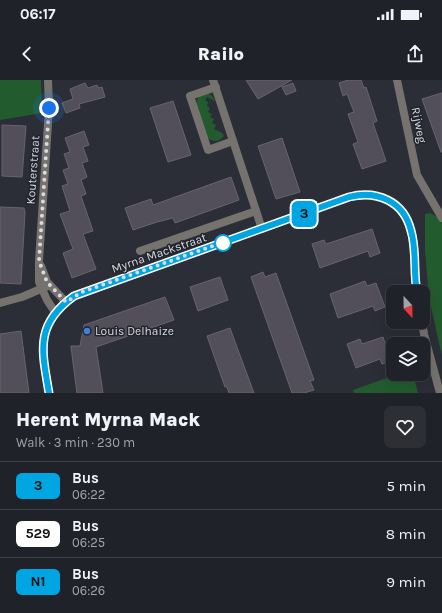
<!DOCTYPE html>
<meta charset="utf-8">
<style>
body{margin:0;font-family:Karla,sans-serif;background:#2d2f35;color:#f1f3f6;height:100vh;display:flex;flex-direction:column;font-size:15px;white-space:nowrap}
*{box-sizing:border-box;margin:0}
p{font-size:13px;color:#a2a4a8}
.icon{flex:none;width:22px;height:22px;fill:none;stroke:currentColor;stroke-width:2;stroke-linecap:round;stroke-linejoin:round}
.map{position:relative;height:313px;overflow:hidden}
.sheet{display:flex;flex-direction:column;background:#202229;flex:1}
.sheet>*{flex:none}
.badge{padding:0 8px;border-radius:6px;font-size:14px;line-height:26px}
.needle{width:26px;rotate:158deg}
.tools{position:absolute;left:386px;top:205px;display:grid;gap:8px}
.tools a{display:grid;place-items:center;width:44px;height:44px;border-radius:8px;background:#202229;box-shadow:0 4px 16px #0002,0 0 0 1px #3d3f46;font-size:20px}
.you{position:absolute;width:20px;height:20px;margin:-10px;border:3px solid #fff;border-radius:50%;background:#1a73e8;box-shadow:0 0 0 6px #1a73e833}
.map>.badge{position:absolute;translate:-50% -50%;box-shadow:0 0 0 2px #fff}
.round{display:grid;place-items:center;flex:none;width:42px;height:42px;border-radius:8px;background:#2d2f35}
.overview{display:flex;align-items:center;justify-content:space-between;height:68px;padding:0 16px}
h1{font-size:19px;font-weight:800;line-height:30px}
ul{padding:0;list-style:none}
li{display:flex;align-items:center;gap:12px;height:48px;padding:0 16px;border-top:1px solid #3d3f46}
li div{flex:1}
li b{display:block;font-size:15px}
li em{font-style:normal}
li .badge{min-width:44px;font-weight:700;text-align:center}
.status{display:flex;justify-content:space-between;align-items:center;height:28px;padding:0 20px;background:#202229;direction:ltr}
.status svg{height:11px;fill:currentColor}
header{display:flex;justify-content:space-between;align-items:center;height:52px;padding:0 16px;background:#202229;font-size:18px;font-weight:800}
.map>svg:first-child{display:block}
.green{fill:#225c2e}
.building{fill:#534f5a;stroke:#68646f}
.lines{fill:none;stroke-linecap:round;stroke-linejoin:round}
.minor{stroke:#76726e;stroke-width:8}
.tertiary{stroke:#76726e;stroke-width:8}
.line-casing{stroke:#fff;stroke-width:9}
.line{stroke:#00a6e2;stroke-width:6}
.walk{stroke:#d9dbe1;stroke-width:4;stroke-dasharray:0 7.2}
.stop-dot{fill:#fff;stroke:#00a6e2;stroke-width:2}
.shop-dot{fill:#3f7fe0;stroke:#21242d;stroke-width:1.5}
.labels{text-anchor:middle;stroke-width:3;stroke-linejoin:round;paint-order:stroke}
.street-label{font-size:12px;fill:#d9dbe1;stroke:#21242d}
.poi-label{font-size:12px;fill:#d9dbe1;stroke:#21242d;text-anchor:start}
</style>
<div class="status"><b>06:17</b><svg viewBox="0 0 49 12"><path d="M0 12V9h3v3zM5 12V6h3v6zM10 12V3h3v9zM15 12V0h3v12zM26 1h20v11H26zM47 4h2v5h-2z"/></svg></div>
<header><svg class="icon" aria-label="back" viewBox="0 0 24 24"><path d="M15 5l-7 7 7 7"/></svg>Railo<svg class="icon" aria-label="share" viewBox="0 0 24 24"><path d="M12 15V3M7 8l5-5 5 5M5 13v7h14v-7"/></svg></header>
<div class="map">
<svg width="442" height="313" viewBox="0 0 442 313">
<rect width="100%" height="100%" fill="#2b2e37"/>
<g class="green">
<polygon points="0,0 41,0 42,33 0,40"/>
<path d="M 208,13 L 213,17 L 215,21 L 207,17 L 205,20 L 208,22 L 207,26 L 210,28 L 208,32 L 212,34 L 210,37 L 214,39 L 212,43 L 216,45 L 214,49 L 222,53 L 224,56 C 219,62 215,62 209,59 L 207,56 L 196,24 L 198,17 Z"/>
<polygon points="430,133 439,138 442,144 442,276 429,218 425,170 425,134"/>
<polygon points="398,294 413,294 418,313 354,313 353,310"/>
</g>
<g class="building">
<polygon points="246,0 292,0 258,19"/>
<polygon points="348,0 361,0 364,8 366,7 377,41 373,43 386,81 362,89 353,64 358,62 348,34 354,32 347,14 343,16 339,3"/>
<polygon points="85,3 88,8 97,5 98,8 102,7 105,17 79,24 80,28 66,33 62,23 73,19 70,9"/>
<polygon points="293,3 296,11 286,15 282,7"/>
<polygon points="442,13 442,72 441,72 422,19"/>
<polygon points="173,21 191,75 168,82 150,28"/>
<polygon points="2,45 26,46 22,97 2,96"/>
<polygon points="84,51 89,65 83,67 88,81 82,83 87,97 81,100 86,114 81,116 93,151 83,154 96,189 72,198 63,173 73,169 60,134 70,131 62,106 68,104 63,90 69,88 64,74 70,72 65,58"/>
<polygon points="282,58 300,112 276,119 258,66"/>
<polygon points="231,97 239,120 175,143 173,138 157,142 133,150 125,128 151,119 153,125"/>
<polygon points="0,127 24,128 25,132 21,204 0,203"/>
<polygon points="372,149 380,173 370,177 368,171 320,188 312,164 324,160 326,164"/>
<polygon points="263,192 265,197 276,193 314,300 310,301 314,310 304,313 292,313 251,197"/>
<polygon points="220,197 228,220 198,231 190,207"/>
<polygon points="365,201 367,206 376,203 385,227 375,231 373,226 338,238 330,214"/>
<polygon points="165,217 174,240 96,267 103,313 77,313 71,267 71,266 80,266 84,245"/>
<polygon points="230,248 238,270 254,313 229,313 227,307 225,307 207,256"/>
<polygon points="21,251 29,313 0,313 0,254"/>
<polygon points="383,257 391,281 382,284 380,279 356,288 347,264 360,259 362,264"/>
</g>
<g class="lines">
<g class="minor">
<polyline points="48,0 49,28 39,181 39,202 47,220 55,232"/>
<polyline points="213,0 262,149"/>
<polyline points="397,0 417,95 442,138"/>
<polyline points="216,7 190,16 208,70 233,61"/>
<polyline points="140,171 256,131"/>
<polyline points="41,186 47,202 66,222"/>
<polyline points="0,223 22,217 50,205"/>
</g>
<g class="tertiary">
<polyline points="422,242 424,254 440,313"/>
<path d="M 49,313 C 42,270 34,245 74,216 L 349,117 C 379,110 402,121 412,151 L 417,212"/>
</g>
</g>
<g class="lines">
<g class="line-casing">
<path id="line" d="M 49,313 C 42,271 34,245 74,216 L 349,117 C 377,110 404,121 411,151 C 417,170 413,192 417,212"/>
</g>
<use href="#line" class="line"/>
<polyline class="walk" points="49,28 39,181 47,202 66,222 82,212 227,161 223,163"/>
</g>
<circle class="stop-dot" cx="223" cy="163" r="8"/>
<circle class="shop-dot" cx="87" cy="251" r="4"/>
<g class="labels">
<g class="street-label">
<text transform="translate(419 45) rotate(79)" y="4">Rijweg</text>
<text transform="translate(33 90) rotate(-86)" y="4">Kouterstraat</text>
<text transform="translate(159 173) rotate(-19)" y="4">Myrna Mackstraat</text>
</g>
<g class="poi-label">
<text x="95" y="255">Louis Delhaize</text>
</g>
</g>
</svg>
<div class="tools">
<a><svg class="needle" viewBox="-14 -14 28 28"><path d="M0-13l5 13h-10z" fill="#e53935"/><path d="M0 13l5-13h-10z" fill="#a2a4a8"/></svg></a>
<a><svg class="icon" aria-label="layers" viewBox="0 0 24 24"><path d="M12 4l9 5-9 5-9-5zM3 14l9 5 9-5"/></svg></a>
</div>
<div class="you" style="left:49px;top:28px"></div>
<b class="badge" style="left:304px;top:134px;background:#00a6e2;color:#111">3</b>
</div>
<section class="sheet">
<div class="overview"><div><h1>Herent Myrna Mack</h1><p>Walk · 3 min · 230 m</p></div><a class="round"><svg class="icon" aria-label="heart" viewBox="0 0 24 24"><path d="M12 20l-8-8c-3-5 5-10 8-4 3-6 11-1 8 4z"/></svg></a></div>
<ul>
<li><span class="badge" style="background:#00a6e2;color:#111">3</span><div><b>Bus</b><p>06:22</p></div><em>5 min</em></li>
<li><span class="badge" style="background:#fff;color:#111">529</span><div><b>Bus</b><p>06:25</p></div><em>8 min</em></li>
<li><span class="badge" style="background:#00a6e2;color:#111">N1</span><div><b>Bus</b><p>06:26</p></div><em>9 min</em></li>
</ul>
</section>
